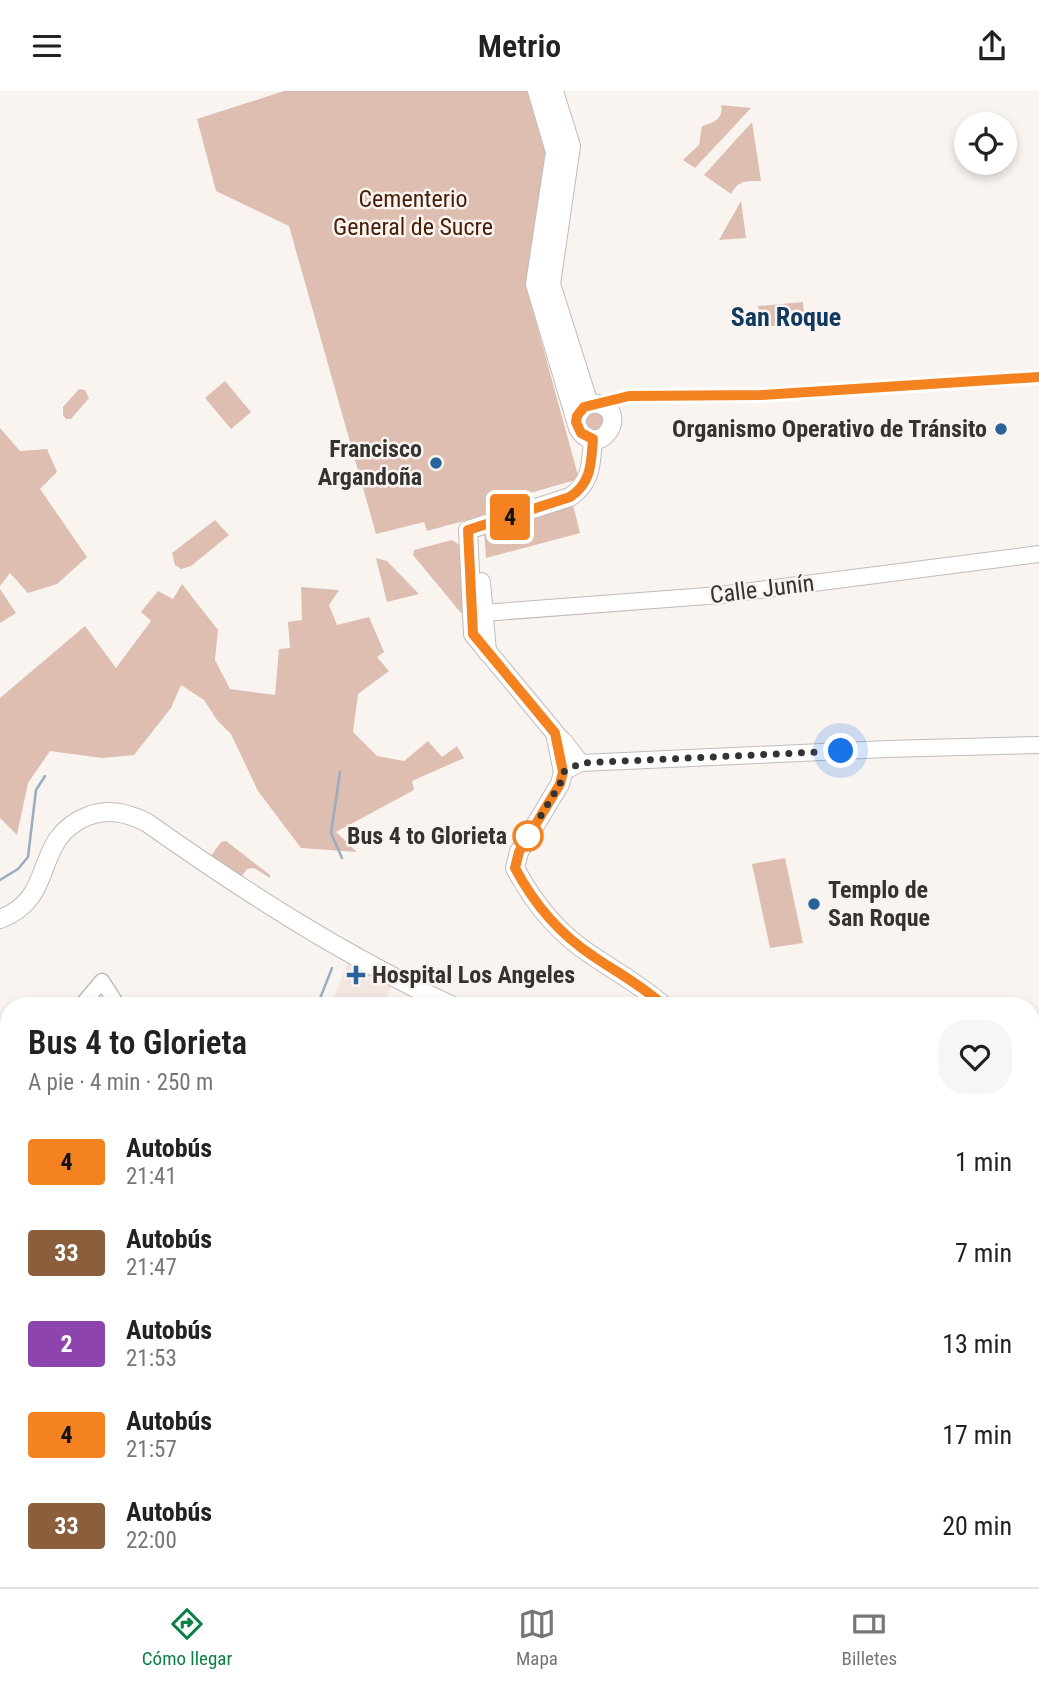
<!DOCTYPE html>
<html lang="es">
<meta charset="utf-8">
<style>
body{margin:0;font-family:"Roboto Condensed",sans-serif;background:#f6f6f6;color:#222;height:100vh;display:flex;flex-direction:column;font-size:26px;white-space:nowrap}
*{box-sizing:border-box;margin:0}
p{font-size:23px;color:#767676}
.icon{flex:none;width:38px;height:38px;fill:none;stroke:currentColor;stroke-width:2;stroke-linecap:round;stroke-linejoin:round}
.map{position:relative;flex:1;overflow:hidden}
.sheet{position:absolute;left:0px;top:906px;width:1040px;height:590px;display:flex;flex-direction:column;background:#fff;border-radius:28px 28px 0 0;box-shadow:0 4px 10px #0003}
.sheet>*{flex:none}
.badge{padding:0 14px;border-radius:5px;font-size:24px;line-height:46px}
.fabs{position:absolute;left:954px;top:21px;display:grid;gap:14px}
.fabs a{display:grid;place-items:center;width:63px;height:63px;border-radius:50%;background:#fff;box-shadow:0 4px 10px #0003;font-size:35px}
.you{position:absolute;width:35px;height:35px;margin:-18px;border:5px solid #fff;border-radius:50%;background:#1a73e8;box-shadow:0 0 0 10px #1a73e833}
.map>.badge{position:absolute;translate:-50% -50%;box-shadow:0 0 0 4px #fff}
.round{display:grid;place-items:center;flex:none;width:74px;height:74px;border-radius:28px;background:#f6f6f6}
.summary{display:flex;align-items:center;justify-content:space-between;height:119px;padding:0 28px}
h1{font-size:33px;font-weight:600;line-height:52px}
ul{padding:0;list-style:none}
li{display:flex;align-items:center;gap:21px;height:91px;padding:0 28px}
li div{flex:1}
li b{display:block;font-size:26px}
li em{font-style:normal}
li .badge{min-width:77px;font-weight:700;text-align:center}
header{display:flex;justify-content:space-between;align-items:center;height:91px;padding:0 28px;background:#fff;font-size:32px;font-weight:600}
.tabs{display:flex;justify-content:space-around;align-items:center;height:98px;border-top:2px solid #e0e0e0;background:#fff;font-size:19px;color:#767676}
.tabs a{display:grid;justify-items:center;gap:4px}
.tabs .active{color:#0b8043}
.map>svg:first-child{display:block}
.built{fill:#f3e5df}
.green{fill:#ddbeb1}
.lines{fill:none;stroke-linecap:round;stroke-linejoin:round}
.stream{stroke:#9aacbf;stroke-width:2.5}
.tertiary-casing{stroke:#c1bcb9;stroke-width:17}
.secondary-casing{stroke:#c1bcb9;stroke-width:18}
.primary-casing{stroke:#c1bcb9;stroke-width:20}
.tertiary{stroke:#fff;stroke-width:14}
.secondary{stroke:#fff;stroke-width:16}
.primary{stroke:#fff;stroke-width:18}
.line-casing{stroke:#fff;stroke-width:16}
.line{stroke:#f58220;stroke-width:10}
.walk{stroke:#353332;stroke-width:7;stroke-dasharray:0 12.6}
.poi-dot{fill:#28649b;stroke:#faf4f1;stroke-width:2.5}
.stop-dot{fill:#fff;stroke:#f58220;stroke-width:3.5}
.labels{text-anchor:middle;stroke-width:5;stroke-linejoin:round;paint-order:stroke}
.park-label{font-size:24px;fill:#471d06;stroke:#faf4f1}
.poi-label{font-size:24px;font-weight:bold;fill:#353332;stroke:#faf4f1;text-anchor:end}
.street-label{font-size:24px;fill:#353332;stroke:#faf4f1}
.stop-label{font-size:24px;font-weight:bold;fill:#353332;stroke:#faf4f1;text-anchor:end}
.neighbourhood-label{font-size:26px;font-weight:bold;fill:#0f395e;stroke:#faf4f1}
</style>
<header><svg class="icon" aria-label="menu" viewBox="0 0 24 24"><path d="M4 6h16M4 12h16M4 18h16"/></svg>Metrio<svg class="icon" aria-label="share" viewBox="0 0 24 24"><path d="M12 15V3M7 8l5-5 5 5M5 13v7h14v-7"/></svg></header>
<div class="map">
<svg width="1039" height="1496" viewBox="0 0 1039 1496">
<rect width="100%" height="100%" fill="#faf4f1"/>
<g class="built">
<polygon points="348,872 391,895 384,915 330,915"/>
<polygon points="1031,1034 1039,1034 1039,1397 1031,1393 1031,1151 1035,1130 1031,1122"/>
</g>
<g class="green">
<polygon points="284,0 527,0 547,63 526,194 579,388 516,406 518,415 427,440 424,431 376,443 289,135 216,100 197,28"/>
<path d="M 721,14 L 751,17 L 695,77 L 683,69 L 699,54 L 702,35 C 714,32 724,27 721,14 Z"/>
<path d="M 752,31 L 761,90 C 745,90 739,89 731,103 L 704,84 Z"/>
<polygon points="741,110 746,147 719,149"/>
<polygon points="803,211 805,233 760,236 758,215"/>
<polygon points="225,290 251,321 231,338 205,307"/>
<polygon points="79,298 85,299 89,307 71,328 66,328 63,324 63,316"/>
<polygon points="592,316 609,330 594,345 581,325"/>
<polygon points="0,337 20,360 47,358 57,381 40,398 87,466 57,493 28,502 10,482 0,495"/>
<polygon points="573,414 580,442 486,467 484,440"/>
<polygon points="215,429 229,444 191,475 181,478 175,474 172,462"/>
<polygon points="452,449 461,455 467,521 461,522 413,464 414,459"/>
<polygon points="376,467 387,470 419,503 387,511"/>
<polygon points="182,493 218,539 215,569 230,598 275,604 279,558 290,557 288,531 302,529 301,496 339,499 329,514 337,534 369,526 384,561 377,566 389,580 358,603 353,641 377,665 404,670 428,650 442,666 457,655 464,667 412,690 414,699 336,741 357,761 301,757 258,700 231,643 217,629 204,609 181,594 171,617 134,664 102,667 50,660 28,692 17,744 0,727 0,607 85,535 116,577 151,530 141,521 158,500 173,508"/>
<polygon points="0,498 16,522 0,532"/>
<polygon points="226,750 270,784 270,787 254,777 247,778 238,790 208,769 221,751"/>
<polygon points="785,767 803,852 770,857 752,773"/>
<rect x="1031" y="1184" width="8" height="144"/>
<polygon points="314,1488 388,1488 384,1496 310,1496"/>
<polygon points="614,1488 662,1488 663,1496 620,1496"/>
</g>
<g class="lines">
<g class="stream">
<polyline points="340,681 331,742 342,767"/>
<polyline points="0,789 18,778 28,766 36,699 45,685"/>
<polyline points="317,915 332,877"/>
<polyline points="81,1496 84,1488"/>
</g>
<g class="tertiary-casing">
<g id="tertiary">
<polyline points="81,915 102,890 118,915"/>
<polyline points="0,1010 9,1000"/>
<polyline points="0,1137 9,1143"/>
<polyline points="0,1176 9,1163"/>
<polyline points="458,1496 461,1488"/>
</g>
</g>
<g class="secondary-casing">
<g id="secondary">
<polyline points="483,522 720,504 1039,463"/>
<polyline points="555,642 564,650 581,672"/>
<polyline points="563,681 581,672 887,658 1039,654"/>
</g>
</g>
<g class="primary-casing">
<g id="primary">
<path d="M 537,0 L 555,61 L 535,193 L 578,337 C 598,371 631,322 599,313 C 586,310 578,320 576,331"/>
<polyline points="554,0 571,55 551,193 589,313"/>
<path d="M 593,348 C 591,372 592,391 570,406 L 468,439 L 473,543 L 555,642 L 563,681 L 560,693 L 519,761 L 515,777 C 534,813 558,843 593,865 C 616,881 643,895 664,915"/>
<polyline points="481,491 487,561"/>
<path d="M 0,828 C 59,806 30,748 88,725 C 109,717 127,722 146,731 C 244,800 344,865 453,915"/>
<polyline points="210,1496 214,1488"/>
</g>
</g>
<use href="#tertiary" class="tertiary"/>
<use href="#secondary" class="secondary"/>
<use href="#primary" class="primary"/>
</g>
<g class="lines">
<g class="line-casing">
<path id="line" d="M 664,915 C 643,895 616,881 593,865 C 558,842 534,813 515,777 L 519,761 L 560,693 L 563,681 L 555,642 L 473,543 L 468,439 L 570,406 C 592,391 591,372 593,348 L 581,342 L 576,331 L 577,325 L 584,316 L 629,305 L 761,304 L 1039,286"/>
</g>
<use href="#line" class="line"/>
<polyline class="walk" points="528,745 525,751 560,693 563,681 581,672 841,660"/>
</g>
<g class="poi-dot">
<circle cx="1001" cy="338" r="7"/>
<circle cx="436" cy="372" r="7"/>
<circle cx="814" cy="813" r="7"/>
<path d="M352.5 873.5h7v7h7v7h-7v7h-7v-7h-7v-7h7z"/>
</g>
<circle class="stop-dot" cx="528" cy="745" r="14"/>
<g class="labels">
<g class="park-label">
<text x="413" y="116">Cementerio<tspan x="413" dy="28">General de Sucre</tspan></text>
</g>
<g class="poi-label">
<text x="987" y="346">Organismo Operativo de Tránsito</text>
<text x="422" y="366">Francisco<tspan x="422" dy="28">Argandoña</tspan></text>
<text x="828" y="807" text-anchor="start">Templo de<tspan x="828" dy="28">San Roque</tspan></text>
<text x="372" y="892" text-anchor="start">Hospital Los Angeles</text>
</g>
<g class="street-label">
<text transform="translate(762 498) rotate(-7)" y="8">Calle Junín</text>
</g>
<g class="stop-label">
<text x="507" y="753">Bus 4 to Glorieta</text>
</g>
<g class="neighbourhood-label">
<text x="786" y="235">San Roque</text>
</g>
</g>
</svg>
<div class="fabs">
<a><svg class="icon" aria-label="locate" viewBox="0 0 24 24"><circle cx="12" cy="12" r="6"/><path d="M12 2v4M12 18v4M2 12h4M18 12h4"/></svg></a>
</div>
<div class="you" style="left:841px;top:660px"></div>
<b class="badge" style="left:510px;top:426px;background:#f58220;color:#111">4</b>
<section class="sheet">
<div class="summary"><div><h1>Bus 4 to Glorieta</h1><p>A pie · 4 min · 250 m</p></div><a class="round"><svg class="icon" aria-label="heart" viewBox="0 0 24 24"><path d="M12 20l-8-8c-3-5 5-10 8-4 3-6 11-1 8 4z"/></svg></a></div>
<ul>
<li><span class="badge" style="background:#f58220;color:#111">4</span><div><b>Autobús</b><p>21:41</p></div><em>1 min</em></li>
<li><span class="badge" style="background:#8b5e3c;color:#fff">33</span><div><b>Autobús</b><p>21:47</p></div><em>7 min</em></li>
<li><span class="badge" style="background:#8e44ad;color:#fff">2</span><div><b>Autobús</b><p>21:53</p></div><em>13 min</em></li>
<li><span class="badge" style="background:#f58220;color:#111">4</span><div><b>Autobús</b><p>21:57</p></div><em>17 min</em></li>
<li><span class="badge" style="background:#8b5e3c;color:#fff">33</span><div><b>Autobús</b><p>22:00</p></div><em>20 min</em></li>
</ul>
</section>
</div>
<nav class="tabs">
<a class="active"><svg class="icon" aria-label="directions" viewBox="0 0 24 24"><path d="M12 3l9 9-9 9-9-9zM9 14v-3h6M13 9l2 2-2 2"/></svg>Cómo llegar</a>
<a><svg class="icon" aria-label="map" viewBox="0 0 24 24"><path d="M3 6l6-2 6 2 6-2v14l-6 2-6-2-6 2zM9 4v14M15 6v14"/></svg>Mapa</a>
<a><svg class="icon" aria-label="tickets" viewBox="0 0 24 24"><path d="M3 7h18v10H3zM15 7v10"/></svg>Billetes</a>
</nav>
